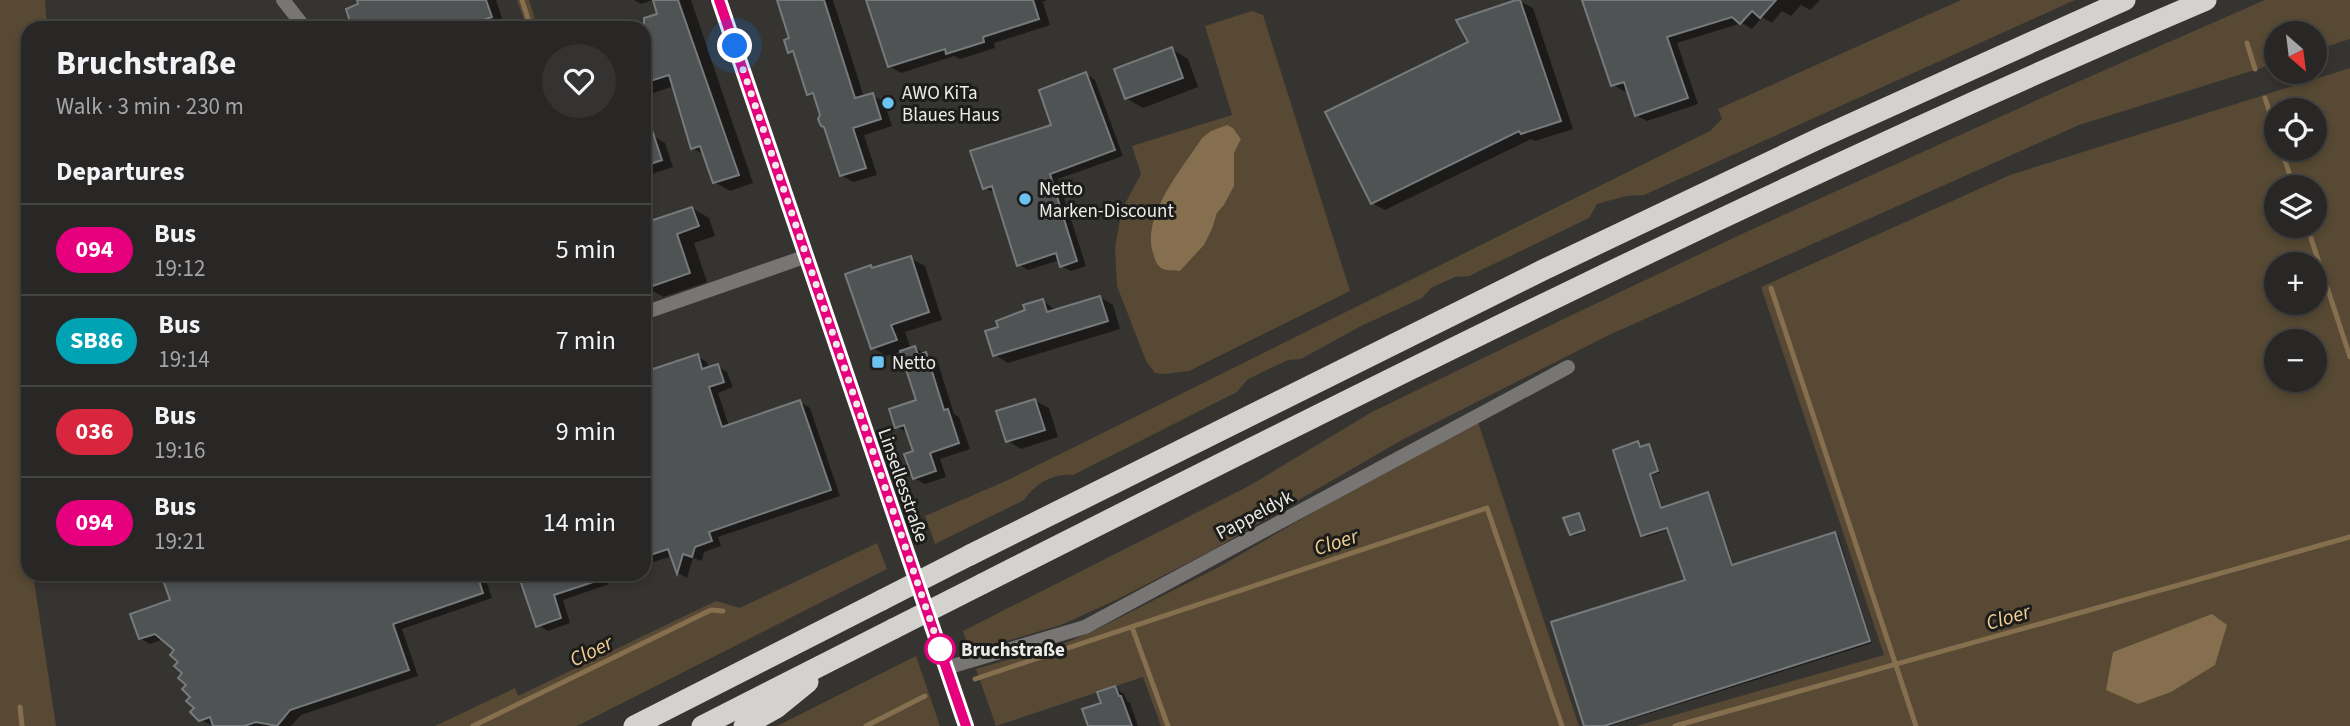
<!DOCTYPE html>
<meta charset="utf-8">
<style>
body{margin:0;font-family:"Source Sans 3",sans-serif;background:#343332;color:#f1f3f6;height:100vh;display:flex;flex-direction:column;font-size:26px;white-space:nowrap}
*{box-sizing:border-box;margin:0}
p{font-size:23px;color:#a5a5a7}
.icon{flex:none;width:38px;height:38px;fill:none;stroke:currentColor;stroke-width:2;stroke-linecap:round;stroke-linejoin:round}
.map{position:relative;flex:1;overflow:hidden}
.sheet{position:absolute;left:21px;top:21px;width:630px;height:560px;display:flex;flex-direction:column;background:#282725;border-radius:21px;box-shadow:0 4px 10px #0003,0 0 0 2px #444442}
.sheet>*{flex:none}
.badge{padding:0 14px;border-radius:23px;font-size:24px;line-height:46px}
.needle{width:46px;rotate:152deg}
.fabs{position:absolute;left:2264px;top:21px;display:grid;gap:14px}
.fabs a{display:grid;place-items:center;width:63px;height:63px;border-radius:50%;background:#282725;box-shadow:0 4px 10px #0003,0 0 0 2px #444442;font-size:35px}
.you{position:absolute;width:35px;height:35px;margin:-18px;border:5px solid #fff;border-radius:50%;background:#1a73e8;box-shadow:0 0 0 10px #1a73e833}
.map>.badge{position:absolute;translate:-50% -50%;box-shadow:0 0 0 4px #fff}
h2{padding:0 35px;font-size:26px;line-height:63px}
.round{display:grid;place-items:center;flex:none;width:74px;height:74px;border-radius:37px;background:#343332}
.overview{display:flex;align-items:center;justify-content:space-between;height:119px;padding:0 35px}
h1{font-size:33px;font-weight:700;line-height:52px}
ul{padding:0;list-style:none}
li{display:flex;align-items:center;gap:21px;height:91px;padding:0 35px;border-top:2px solid #444442}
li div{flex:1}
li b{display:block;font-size:26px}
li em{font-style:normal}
li .badge{min-width:77px;font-weight:700;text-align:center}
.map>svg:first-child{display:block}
.green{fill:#574933;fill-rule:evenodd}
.water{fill:#856f4e}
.shadow{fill:#0007}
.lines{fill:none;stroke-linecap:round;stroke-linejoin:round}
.stream{stroke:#856f4e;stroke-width:5}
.building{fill:#4f5354;stroke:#777a7c;stroke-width:2}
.minor{stroke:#777675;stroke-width:14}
.tertiary{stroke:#777675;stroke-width:14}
.motorway{stroke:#d4d2ce;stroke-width:21}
.motorway-bridge{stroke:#d4d2ce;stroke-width:21}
.line-casing{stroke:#fff;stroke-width:16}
.line{stroke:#e6007e;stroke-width:10}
.walk{stroke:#ecebe9;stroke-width:7;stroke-dasharray:0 12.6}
.poi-dot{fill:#6bc3f2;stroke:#1c1c1a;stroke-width:2.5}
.stop-dot{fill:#fff;stroke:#e6007e;stroke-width:3.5}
.labels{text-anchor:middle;stroke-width:6;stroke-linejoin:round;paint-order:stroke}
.poi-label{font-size:19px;fill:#ecebe9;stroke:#1c1c1a;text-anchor:start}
.street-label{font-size:19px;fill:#ecebe9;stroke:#1c1c1a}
.stop-label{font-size:19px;font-weight:bold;fill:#ecebe9;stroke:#1c1c1a;text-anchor:start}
.water-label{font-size:21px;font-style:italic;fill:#f3ce94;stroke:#1c1c1a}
</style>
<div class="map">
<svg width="2350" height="726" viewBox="0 0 2350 726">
<rect width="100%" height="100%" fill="#363431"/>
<g class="green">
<polygon points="0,0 45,0 47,28 28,28 28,510 24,512 28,538 28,574 33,574 56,726 0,726"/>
<polygon points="517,0 529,0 538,28 527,28"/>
<path d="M 1961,0 L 2075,0 L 1644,195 L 1626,196 L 1597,204 L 1589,218 L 1469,276 L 1455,277 L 1431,288 L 1422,298 L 1361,326 L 1301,359 L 1288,360 L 1248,379 L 1237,392 L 1073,475 C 1053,473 1036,483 1024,500 L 935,544 L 925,516 L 1008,480 L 1710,131 L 1722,119 L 1718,109 Z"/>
<polygon points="2265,0 2350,0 2350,39 2315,50 2315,33 2277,33 2277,63 2079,125 1609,335 1400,441 1211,551 1116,600 1061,625 970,652 963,631 1249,486 1372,412 1574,314 1744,233 2057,91"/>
<path d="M 1252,11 L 1263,15 L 1350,291 L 1189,371 L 1164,374 L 1155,373 L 1146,361 L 1117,286 L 1115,247 L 1122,209 L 1141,174 L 1132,146 L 1232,115 L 1205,26 ZM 1233,128 L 1241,139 L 1234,153 L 1234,186 L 1224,205 L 1217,213 L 1212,229 L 1204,245 L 1180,271 Z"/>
<path d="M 2350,68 L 2350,726 L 1636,726 L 1884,655 L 1761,287 L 2010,175 ZM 2277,110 L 2315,110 L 2315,149 L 2277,149 ZM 2277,187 L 2315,187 L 2315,226 L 2277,226 ZM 2277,264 L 2315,264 L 2315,303 L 2277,303 ZM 2277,341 L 2315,341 L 2315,380 L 2277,380 Z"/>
<polygon points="1478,422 1579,726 1161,726 1143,677 996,726 976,669 1068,642 1101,627 1219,567 1408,457"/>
<polygon points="877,543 887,569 577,726 435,726 515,688 518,696 716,601 740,608"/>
<polygon points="916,656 940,726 777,726"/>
</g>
<g class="water">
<path d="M 1227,125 L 1233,128 L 1241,139 L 1234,153 L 1234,186 L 1224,205 L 1217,213 L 1212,229 L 1204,245 L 1180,271 C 1175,270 1168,271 1163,269 C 1158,267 1155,261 1154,256 C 1139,218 1182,169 1202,138 L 1211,131 Z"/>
<polygon points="2212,614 2227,625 2215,665 2171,692 2138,704 2106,690 2113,652"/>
</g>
<g class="shadow">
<polygon points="359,0 496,0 504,24 493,28 354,28 361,5"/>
<polygon points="634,0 653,0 641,4"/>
<polygon points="654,0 691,0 753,183 730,191 714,182 705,155 692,148 674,86 648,95 644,92 644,30 659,15"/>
<polygon points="779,0 833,0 864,97 872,95 884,102 892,126 864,135 877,175 853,182 841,175 816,98 809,94 797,56 789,52 791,39"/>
<polygon points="868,0 1047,0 1043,2 1050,25 994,43 995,48 960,59 954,56 901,73 889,66"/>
<polygon points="1584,0 1820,0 1810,10 1801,5 1791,16 1782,11 1772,23 1762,17 1752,29 1742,23 1677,43 1698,104 1647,121 1636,115 1628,90 1624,91 1613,85"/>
<polygon points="1519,1 1533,8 1573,129 1535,141 1531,139 1385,210 1372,203 1470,43"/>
<polygon points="1172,49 1188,59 1198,87 1143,108 1126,98"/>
<polygon points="1086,74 1095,80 1123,156 1058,179 1086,266 1071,271 1061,266 1060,260 1028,270 1018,264 996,193 984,188 1054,126"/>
<polygon points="653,136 665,143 673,167 651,174 644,174 644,139"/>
<polygon points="692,208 709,218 715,236 694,243 707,282 663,297 646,287 644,282 644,224"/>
<polygon points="910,258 925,266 942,320 905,332 911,349 915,348 937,360 954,414 959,417 970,449 940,459 946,477 925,484 914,478 915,452 908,433 897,427 918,401 902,351 887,356 873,348 871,267 875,269"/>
<polygon points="1100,297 1113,305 1120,329 1008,363 995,355 1000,328 1043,301 1057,311"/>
<polygon points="697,356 707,362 709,369 717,366 727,372 733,387 718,393 729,426 800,402 810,408 840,496 718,537 721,546 704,552 702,561 693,558 687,578 678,573 672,556 644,565 644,374"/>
<polygon points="1035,401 1049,408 1058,437 1021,449 1008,441"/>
<polygon points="1638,443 1642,448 1648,446 1651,448 1660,473 1652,475 1663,509 1707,494 1710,496 1734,566 1835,534 1838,535 1872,643 1610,726 1586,726 1688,581 1670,529 1646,537 1643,535"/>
<polygon points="1578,515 1581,516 1587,531 1574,536 1571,534"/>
<polygon points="163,574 484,574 492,598 402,629 418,676 301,715 291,726 214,726 200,720 177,650 164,639 150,644 140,638 172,601"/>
<polygon points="520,574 617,574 607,578 609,584 563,600 570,623 548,631 538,625"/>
<polygon points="1115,688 1124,694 1127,701 1130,703 1138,726 1090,726"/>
</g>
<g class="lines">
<g class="stream">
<polyline points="522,0 531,28"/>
<polyline points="2247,43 2255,69"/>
<polyline points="2265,98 2277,135"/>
<polyline points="2281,149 2294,187"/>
<polyline points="2307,226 2350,357"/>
<polyline points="1771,288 1916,726"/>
<polyline points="1132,627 1168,726"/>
<polyline points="975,679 1487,508 1562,726"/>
<polyline points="20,707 22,726"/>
<polyline points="473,726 711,610 723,611"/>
<polyline points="866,726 925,696"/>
<polyline points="1675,726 2350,537"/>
</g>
</g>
<g class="building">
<polygon points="357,0 486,0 492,17 459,28 352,28 346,9 358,4"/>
<polygon points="653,0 678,0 739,175 713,183 700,146 691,149 669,75 644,83 644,18 657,14"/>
<polygon points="777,0 824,0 855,98 873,93 881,119 853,128 866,168 840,176 824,127 821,126 818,119 820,115 813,93 807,95 793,51 788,53 784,40 789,38"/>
<polygon points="866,0 1033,0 1039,19 983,37 984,42 946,54 945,49 888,67"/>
<polygon points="1516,0 1520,0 1561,121 1521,134 1519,131 1371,204 1325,112 1468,42 1456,20"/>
<polygon points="1582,0 1776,0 1760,18 1752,11 1740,24 1732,17 1667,37 1688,98 1635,116 1624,82 1611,86"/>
<polygon points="1172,47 1183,78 1125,99 1114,69"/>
<polygon points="1086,72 1115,150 1050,174 1077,261 1060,267 1056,253 1017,266 992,186 983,189 970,151 1051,125 1039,90"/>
<polygon points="644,115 647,115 662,160 644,166"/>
<polygon points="692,207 699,226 677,234 690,273 644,289 644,223"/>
<polygon points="911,256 929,312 891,325 897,340 871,349 845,274 871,265 872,268"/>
<polygon points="1100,296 1108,321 993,356 985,331 998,327 996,321 1025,310 1023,305 1043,299 1047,312"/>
<polygon points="915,346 918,355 926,352 944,410 948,409 959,443 930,453 936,471 913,479 904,454 913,451 904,425 895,428 889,409 916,400 900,351"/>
<polygon points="698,354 702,369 718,364 724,382 709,387 722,427 800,400 831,490 709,532 712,541 695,547 692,557 683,554 677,574 668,549 644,557 644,372"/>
<polygon points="1035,399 1045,430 1006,442 996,411"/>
<polygon points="1638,441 1640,447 1649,444 1658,471 1650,474 1661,508 1708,492 1732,565 1835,532 1870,641 1604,726 1584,726 1551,622 1685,580 1667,528 1641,536 1629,500 1613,450"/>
<polygon points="1579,513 1585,530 1570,535 1563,518"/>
<polygon points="161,574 477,574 483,593 393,624 409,670 290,710 277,726 256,722 244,726 213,726 210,717 199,721 190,712 194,708 186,701 190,697 182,689 186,685 178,678 182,673 174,666 178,662 170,655 174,650 155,634 139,639 130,614 170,600"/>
<polygon points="518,574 607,574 608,577 554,595 561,618 536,627"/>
<polygon points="1115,686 1119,696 1121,696 1132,726 1088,726 1082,709 1101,703 1097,692"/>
</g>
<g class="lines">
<g class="minor">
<polyline points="283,0 305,28"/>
<polyline points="644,313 807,256"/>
<polyline points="946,668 1085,627 1568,367"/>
</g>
<polyline class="tertiary" points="719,0 966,726"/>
<g class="motorway">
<polyline points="970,555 1543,270 1822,137 2125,0"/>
<path d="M 982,584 C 1385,380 1790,177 2206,0"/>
<polyline points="634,726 882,600"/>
<polyline points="702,726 893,629"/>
<polyline points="744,726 776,708 808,682"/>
</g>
<g class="motorway-bridge">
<polyline points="882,600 970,555"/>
<polyline points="893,629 982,584"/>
</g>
</g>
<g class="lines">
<g class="line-casing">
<polyline id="line" points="719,0 966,726"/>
</g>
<use href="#line" class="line"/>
<polyline class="walk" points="735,46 940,649"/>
</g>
<g class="poi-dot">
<circle cx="888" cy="103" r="7"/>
<circle cx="1025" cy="199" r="7"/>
<rect x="871" y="355" width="14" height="14" rx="3.5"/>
</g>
<circle class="stop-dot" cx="940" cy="649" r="14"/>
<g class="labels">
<g class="poi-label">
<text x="902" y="99">AWO KiTa<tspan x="902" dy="22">Blaues Haus</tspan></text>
<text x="1039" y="195">Netto<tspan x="1039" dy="22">Marken-Discount</tspan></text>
<text x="892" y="369">Netto</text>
</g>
<g class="street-label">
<text transform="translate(904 485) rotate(71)" y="7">Linsellesstraße</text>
<text transform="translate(1254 514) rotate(-28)" y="7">Pappeldyk</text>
</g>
<g class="stop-label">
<text x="961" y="656">Bruchstraße</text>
</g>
<g class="water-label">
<text transform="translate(1336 542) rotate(-18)" y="7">Cloer</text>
<text transform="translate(2008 617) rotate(-16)" y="7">Cloer</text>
<text transform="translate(591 651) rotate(-26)" y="7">Cloer</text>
</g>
</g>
</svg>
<div class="fabs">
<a><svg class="needle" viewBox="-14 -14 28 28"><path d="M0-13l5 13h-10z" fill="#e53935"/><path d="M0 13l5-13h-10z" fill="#a5a5a7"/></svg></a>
<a><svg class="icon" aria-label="locate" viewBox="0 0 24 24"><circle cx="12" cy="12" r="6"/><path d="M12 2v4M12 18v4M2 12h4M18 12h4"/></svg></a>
<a><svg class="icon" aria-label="layers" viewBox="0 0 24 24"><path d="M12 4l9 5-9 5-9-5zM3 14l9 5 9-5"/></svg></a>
<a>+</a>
<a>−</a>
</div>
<div class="you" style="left:735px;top:46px"></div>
<section class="sheet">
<div class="overview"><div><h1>Bruchstraße</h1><p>Walk · 3 min · 230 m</p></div><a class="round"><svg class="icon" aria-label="heart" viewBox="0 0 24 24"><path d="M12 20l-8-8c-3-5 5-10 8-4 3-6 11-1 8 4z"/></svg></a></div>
<h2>Departures</h2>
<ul>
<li><span class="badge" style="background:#e6007e;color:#fff">094</span><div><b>Bus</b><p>19:12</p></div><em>5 min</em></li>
<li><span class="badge" style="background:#00a3b4;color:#fff">SB86</span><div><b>Bus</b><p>19:14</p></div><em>7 min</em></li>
<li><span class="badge" style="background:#d7263d;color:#fff">036</span><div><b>Bus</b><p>19:16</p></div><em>9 min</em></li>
<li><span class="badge" style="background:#e6007e;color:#fff">094</span><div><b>Bus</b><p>19:21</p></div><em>14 min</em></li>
</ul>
</section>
</div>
